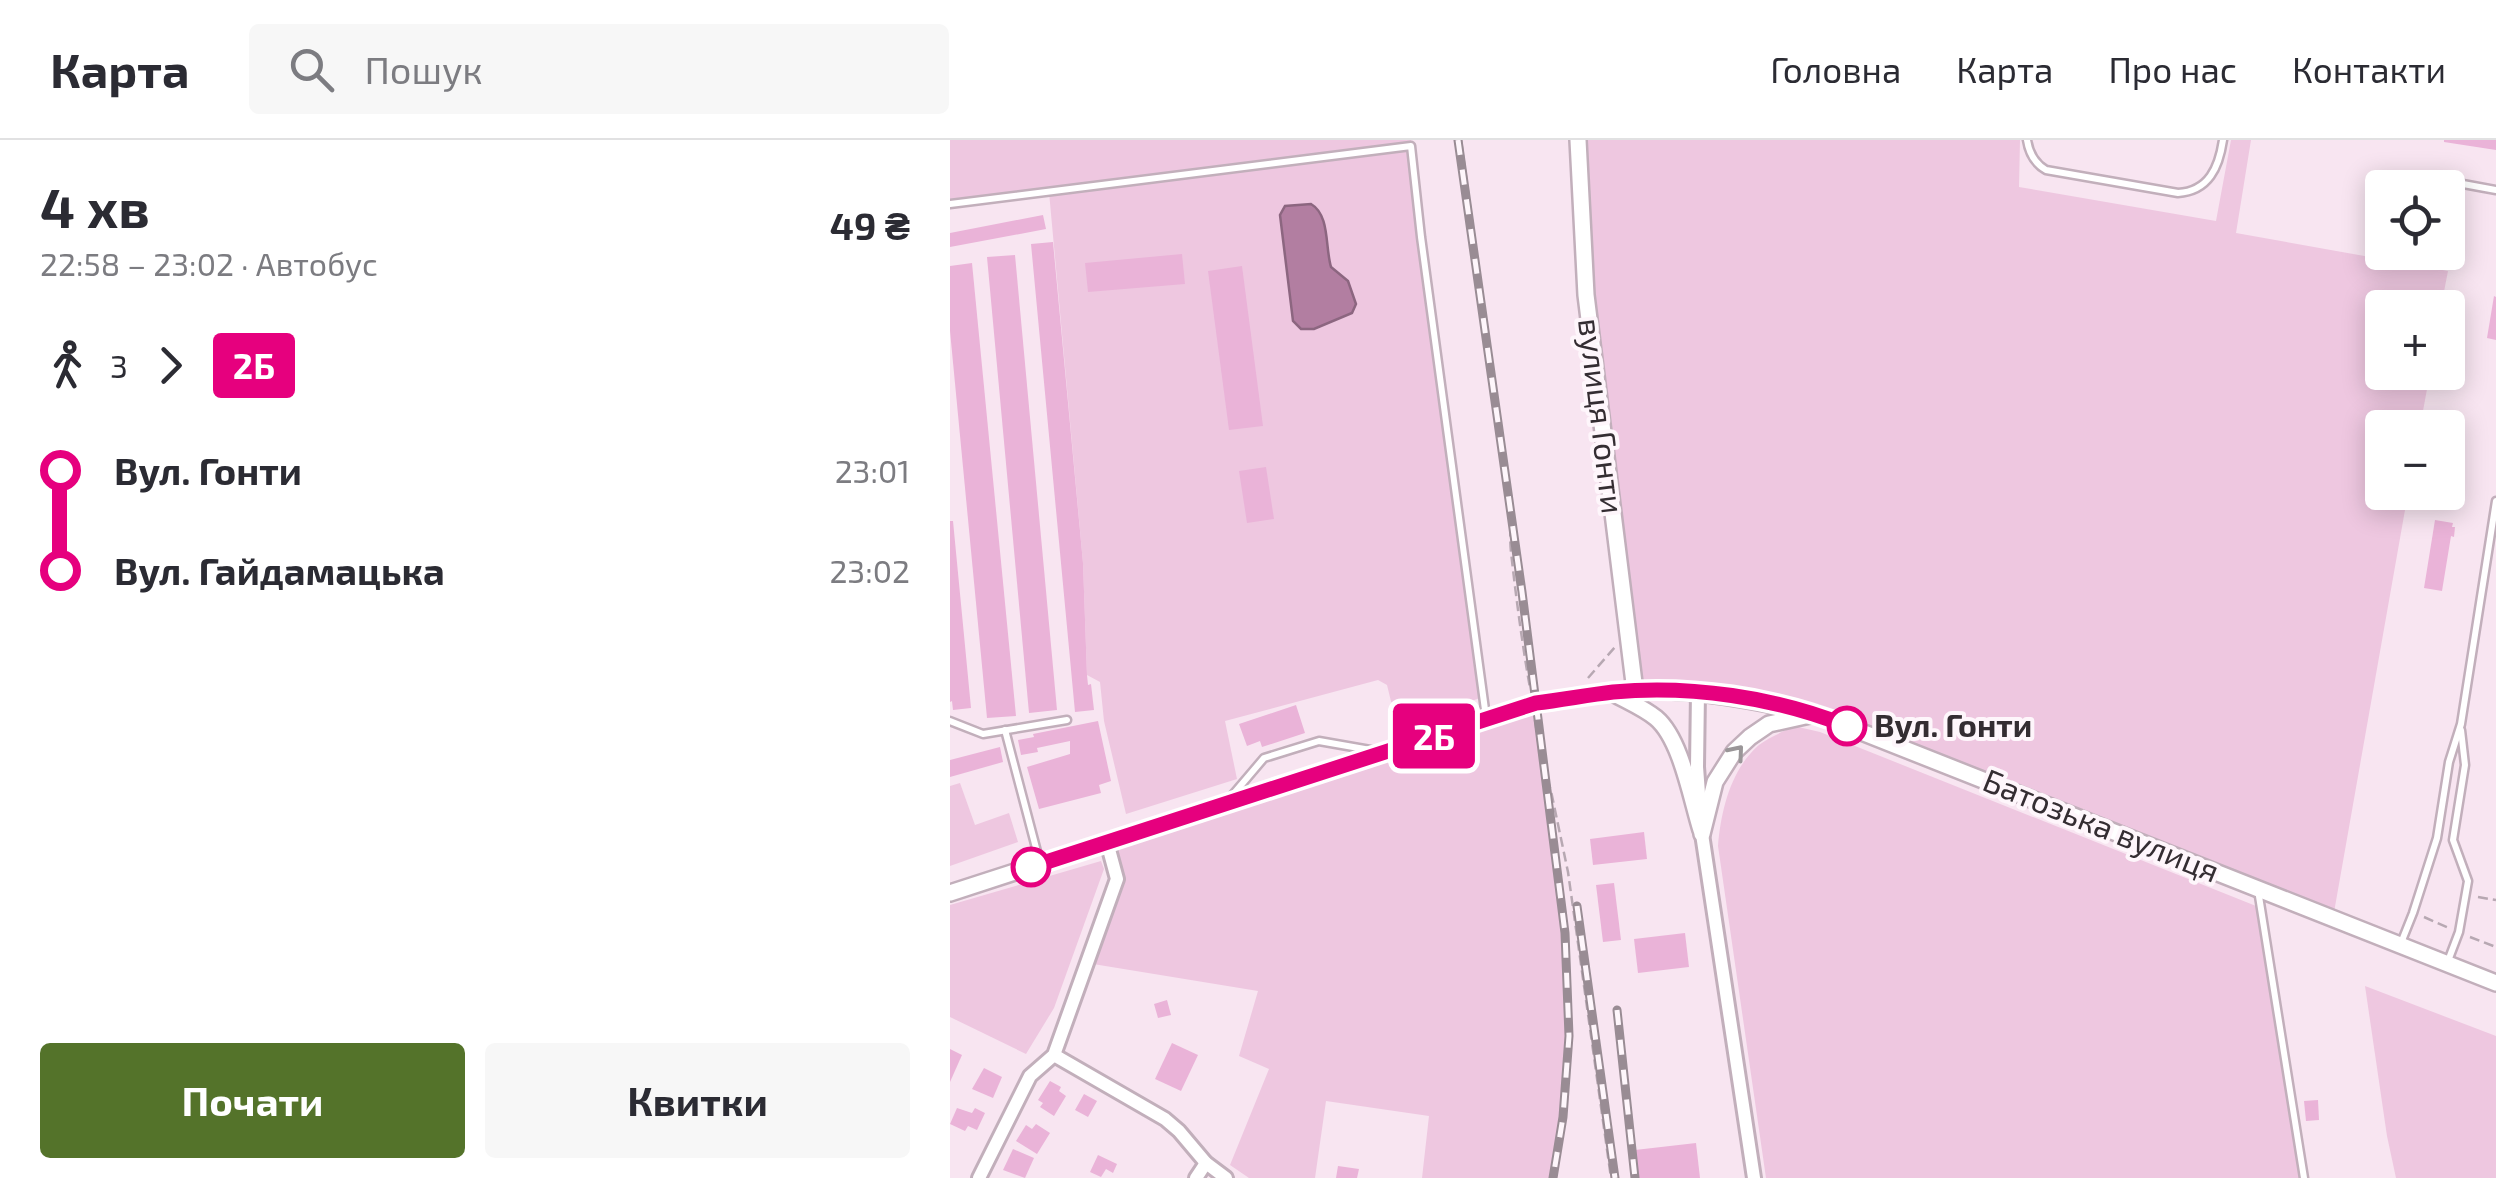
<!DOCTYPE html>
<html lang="uk">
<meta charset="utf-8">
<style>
body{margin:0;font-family:"Exo 2",sans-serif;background:#f7f7f7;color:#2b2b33;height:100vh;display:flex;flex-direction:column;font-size:38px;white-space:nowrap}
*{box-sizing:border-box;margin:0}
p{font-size:32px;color:#7c7c81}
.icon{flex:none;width:55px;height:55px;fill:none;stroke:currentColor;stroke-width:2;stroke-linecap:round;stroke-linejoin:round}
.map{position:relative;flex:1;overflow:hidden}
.panel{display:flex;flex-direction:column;background:#fff;width:950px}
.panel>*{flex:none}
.badge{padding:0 20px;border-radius:8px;font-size:35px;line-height:65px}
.tools{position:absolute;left:1415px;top:30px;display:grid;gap:20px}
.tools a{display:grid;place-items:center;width:100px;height:100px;border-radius:10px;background:#fff;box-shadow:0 5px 25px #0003;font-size:50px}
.map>.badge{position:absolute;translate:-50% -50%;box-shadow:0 0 0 5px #fff}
.legs{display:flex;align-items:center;gap:15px;height:110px;padding:0 40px;font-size:32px}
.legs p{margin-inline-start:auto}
.headline{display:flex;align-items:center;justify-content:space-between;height:170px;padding:0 40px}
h1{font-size:55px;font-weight:700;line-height:75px}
.action{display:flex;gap:20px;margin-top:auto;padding:20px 40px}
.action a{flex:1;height:115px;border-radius:10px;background:#54732a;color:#fff;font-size:40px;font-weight:700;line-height:115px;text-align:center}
.action a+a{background:#f7f7f7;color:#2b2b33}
ul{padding:0 40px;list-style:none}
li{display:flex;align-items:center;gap:35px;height:100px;font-size:38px}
li i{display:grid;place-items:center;width:15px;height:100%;margin:0 12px;background:currentColor}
li i::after{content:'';width:25px;height:25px;margin:-12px;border:8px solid;border-radius:50%;background:#fff}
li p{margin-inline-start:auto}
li:first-child i{background:linear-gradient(#0000 50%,currentColor 0)}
li:last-child i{background:linear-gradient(currentColor 50%,#0000 0)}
header{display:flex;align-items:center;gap:60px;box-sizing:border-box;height:140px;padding:0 50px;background:#fff;border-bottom:2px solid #e1e1e2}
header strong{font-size:48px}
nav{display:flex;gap:55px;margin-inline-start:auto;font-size:35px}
.search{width:700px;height:90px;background:#f7f7f7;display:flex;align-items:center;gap:25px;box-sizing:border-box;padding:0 35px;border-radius:10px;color:#7c7c81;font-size:38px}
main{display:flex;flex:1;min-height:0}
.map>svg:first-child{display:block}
.green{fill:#eec7e0}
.water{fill:#b27ea1;stroke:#8c6680;stroke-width:2.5}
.building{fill:#eab3d8}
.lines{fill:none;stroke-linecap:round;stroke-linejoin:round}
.service-casing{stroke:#c2afbb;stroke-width:11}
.minor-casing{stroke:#c2afbb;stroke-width:18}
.tertiary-casing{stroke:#c2afbb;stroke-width:20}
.path{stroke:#b7a8b2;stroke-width:2.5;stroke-dasharray:10 5;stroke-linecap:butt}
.service{stroke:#fff;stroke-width:6}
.minor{stroke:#fff;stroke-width:12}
.tertiary{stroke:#fff;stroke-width:15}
.rail-casing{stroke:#998c94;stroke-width:9}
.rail{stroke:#fef6fb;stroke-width:5;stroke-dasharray:15;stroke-linecap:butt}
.oneway{stroke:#9a9698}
.line-1-casing{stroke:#fff;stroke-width:22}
.line-1{stroke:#e6007e;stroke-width:15}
.stop-1-dot{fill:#fff;stroke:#e6007e;stroke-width:5}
.labels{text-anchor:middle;stroke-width:8;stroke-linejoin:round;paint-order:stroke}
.street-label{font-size:32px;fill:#342d32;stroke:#fef6fb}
.stop-label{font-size:32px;font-weight:bold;fill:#342d32;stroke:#fef6fb;text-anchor:start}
</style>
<header>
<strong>Карта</strong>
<div class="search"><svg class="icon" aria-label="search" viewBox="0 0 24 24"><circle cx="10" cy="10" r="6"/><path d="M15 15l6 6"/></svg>Пошук</div>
<nav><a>Головна</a><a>Карта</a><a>Про нас</a><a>Контакти</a></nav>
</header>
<main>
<section class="panel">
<div class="headline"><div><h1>4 хв</h1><p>22:58 – 23:02 · Автобус</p></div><b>49 ₴</b></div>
<div class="legs"><svg class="icon" aria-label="walk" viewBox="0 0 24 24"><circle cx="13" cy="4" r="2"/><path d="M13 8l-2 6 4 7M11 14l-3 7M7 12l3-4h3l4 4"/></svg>3<svg class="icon" aria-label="forward" viewBox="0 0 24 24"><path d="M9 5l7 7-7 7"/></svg><b class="badge" style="background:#e6007e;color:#fff">2Б</b></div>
<ul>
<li><i style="color:#e6007e"></i><b>Вул. Гонти</b><p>23:01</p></li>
<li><i style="color:#e6007e"></i><b>Вул. Гайдамацька</b><p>23:02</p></li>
</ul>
<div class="action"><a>Почати</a><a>Квитки</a></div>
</section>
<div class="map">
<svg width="1546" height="1038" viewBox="0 0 1546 1038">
<rect width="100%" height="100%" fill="#f8e5f1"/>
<g class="green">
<polygon points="0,0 461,0 533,557 447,586 437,545 428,540 275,581 287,639 176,674 154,581 150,542 137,535 133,423 99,52 0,64"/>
<polygon points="628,0 1070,0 1069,47 1266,81 1281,0 1301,0 1286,93 1498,131 1491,167 1432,168 1432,232 1480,233 1470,287 1432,288 1432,352 1458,353 1383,778 866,574 685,551 636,155"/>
<path d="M 586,563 C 601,664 618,767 620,870 C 621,926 612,982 603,1038 L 472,1038 L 479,976 L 376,961 L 365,1038 L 299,1038 L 280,1025 L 319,929 L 289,916 L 308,851 L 137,823 L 167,739 L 157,702 Z"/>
<path d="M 844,586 L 870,592 L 1311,768 L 1354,1038 L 816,1038 L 768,706 C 771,670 781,629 809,605 C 819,597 833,592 844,586 Z"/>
<polygon points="10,643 25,685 59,673 68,702 0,726 0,646"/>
<polygon points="151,721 154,729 104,868 76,914 0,877 0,765"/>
<polygon points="1415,846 1546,896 1546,1038 1446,1038 1437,996"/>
</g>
<path class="water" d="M 361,64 C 380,75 375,107 381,127 L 398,141 L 406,164 L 402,173 L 364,189 L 351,189 L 343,181 L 330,75 L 335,66 Z"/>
<g class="building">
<polygon points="1494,0 1546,0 1546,10 1494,2"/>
<polygon points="93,75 96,89 0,107 0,93"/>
<polygon points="103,102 133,423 137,535 138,545 141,544 144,570 125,572 81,104"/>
<polygon points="232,114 235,144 138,152 135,123"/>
<polygon points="65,115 107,570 79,573 37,117"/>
<polygon points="22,123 66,576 37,578 0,191 0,126"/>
<polygon points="292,126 313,286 279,290 258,131"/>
<polygon points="1544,156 1546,157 1546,200 1537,198"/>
<polygon points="316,327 324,379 297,383 289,331"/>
<polygon points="1485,380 1503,383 1502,387 1505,387 1504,397 1501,396 1492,451 1474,448"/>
<polygon points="0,381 3,381 21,568 3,570 2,561 0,562"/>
<polygon points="346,565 355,593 312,607 310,601 297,606 289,584"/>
<polygon points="148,581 161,641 149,645 151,653 89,669 77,627 120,614 120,601 87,608 88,612 71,615 68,600 84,597 83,594"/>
<polygon points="50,607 53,622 0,637 0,620"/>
<polygon points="694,692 697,719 643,725 640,699"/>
<polygon points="664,743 671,800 653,802 646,745"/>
<polygon points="735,793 739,827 688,833 684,799"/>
<polygon points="217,860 221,875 208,878 204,864"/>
<polygon points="222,903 248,915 231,951 205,939"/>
<polygon points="0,909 12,915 0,942"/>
<polygon points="34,928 52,937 43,958 22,949"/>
<polygon points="100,941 111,947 109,951 116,956 104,976 90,967 93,963 88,960"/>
<polygon points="134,954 147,961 138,977 125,970"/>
<polygon points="1368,960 1369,980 1356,981 1354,961"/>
<polygon points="7,968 22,973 25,968 35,973 27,990 18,986 15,991 0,984"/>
<polygon points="86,984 100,993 87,1014 66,1001 76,985 82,989"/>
<polygon points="746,1003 750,1038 688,1038 685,1010"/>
<polygon points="63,1009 84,1018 75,1038 53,1030"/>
<polygon points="148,1015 167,1024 163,1033 156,1029 151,1037 140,1032"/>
<polygon points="388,1026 409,1029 407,1038 386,1038"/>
</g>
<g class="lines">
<g class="service-casing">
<g id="service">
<path d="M 1077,0 C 1079,13 1084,23 1096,30 L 1228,53 C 1259,51 1269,27 1273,0"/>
<polyline points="1486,39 1546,50"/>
<polyline points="0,64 461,6 471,97 536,577"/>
<polyline points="0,581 33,594 117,580"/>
<polyline points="55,590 90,723"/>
<polyline points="280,658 314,618 369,601 426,611"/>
<polyline points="1308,750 1354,1038"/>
<polyline points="1451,803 1463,773 1487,698 1499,622 1511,584 1546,361"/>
<polyline points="1498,821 1509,792 1518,741 1503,700 1515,625 1511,590"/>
</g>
</g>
<g class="minor-casing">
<g id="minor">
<polyline points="748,552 747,627 752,694 804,1038"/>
<polyline points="104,915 215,979 229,991 256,1023 276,1038"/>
<polyline points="29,1038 80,936 104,915 167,739 157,702"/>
<polyline points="246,1038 256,1023"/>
</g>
</g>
<g class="tertiary-casing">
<g id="tertiary">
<polyline points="628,0 636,155 685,551"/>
<path d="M 663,553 C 677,561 694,568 706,578 C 731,599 741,658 751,690"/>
<polyline points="752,694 765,642 784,612 800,597 819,584 860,575"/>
<path d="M 0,753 L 586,563 C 617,559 648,553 680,551 C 743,548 804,560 866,574 L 1546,843"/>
</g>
</g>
<g class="path">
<path d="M 511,0 L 560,357 C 562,376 559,392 561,412 C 566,457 572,503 580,548"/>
<polyline points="638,538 665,507"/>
<polyline points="585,580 590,614 601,651 618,732 661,1038"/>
<polyline points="1528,757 1546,760"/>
<polyline points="1474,777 1499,788"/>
<polyline points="1520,797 1546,807"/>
</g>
<use href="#service" class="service"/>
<use href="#minor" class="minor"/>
<use href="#tertiary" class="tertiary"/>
<g class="rail-casing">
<g id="rail">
<polyline points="508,0 572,452 615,793 619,896 613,977 603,1038"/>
<polyline points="627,766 665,1038"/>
<polyline points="667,870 685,1038"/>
</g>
</g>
<use href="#rail" class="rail"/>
</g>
<defs><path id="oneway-chevron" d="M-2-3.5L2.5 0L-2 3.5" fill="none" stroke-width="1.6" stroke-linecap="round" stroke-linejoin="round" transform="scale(2.5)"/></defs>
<use class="oneway" href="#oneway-chevron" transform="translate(787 612) rotate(-50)"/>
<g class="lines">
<g class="line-1-casing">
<path id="line-1" d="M 81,727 L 586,563 C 612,560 637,555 663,552 C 740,545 825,557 897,586"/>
</g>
<use href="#line-1" class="line-1"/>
</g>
<g class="stop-1-dot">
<circle cx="897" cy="586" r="18"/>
<circle cx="81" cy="727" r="18"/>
</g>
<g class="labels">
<g class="street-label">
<text transform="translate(651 276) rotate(83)" y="11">вулиця Гонти</text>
<text transform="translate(1151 686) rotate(22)" y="11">Батозька вулиця</text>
</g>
<g class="stop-label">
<text x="924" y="597">Вул. Гонти</text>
</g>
</g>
</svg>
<div class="tools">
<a><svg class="icon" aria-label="locate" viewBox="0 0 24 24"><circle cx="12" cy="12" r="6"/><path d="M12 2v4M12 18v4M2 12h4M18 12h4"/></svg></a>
<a>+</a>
<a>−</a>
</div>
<b class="badge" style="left:484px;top:596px;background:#e6007e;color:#fff">2Б</b>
</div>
</main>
